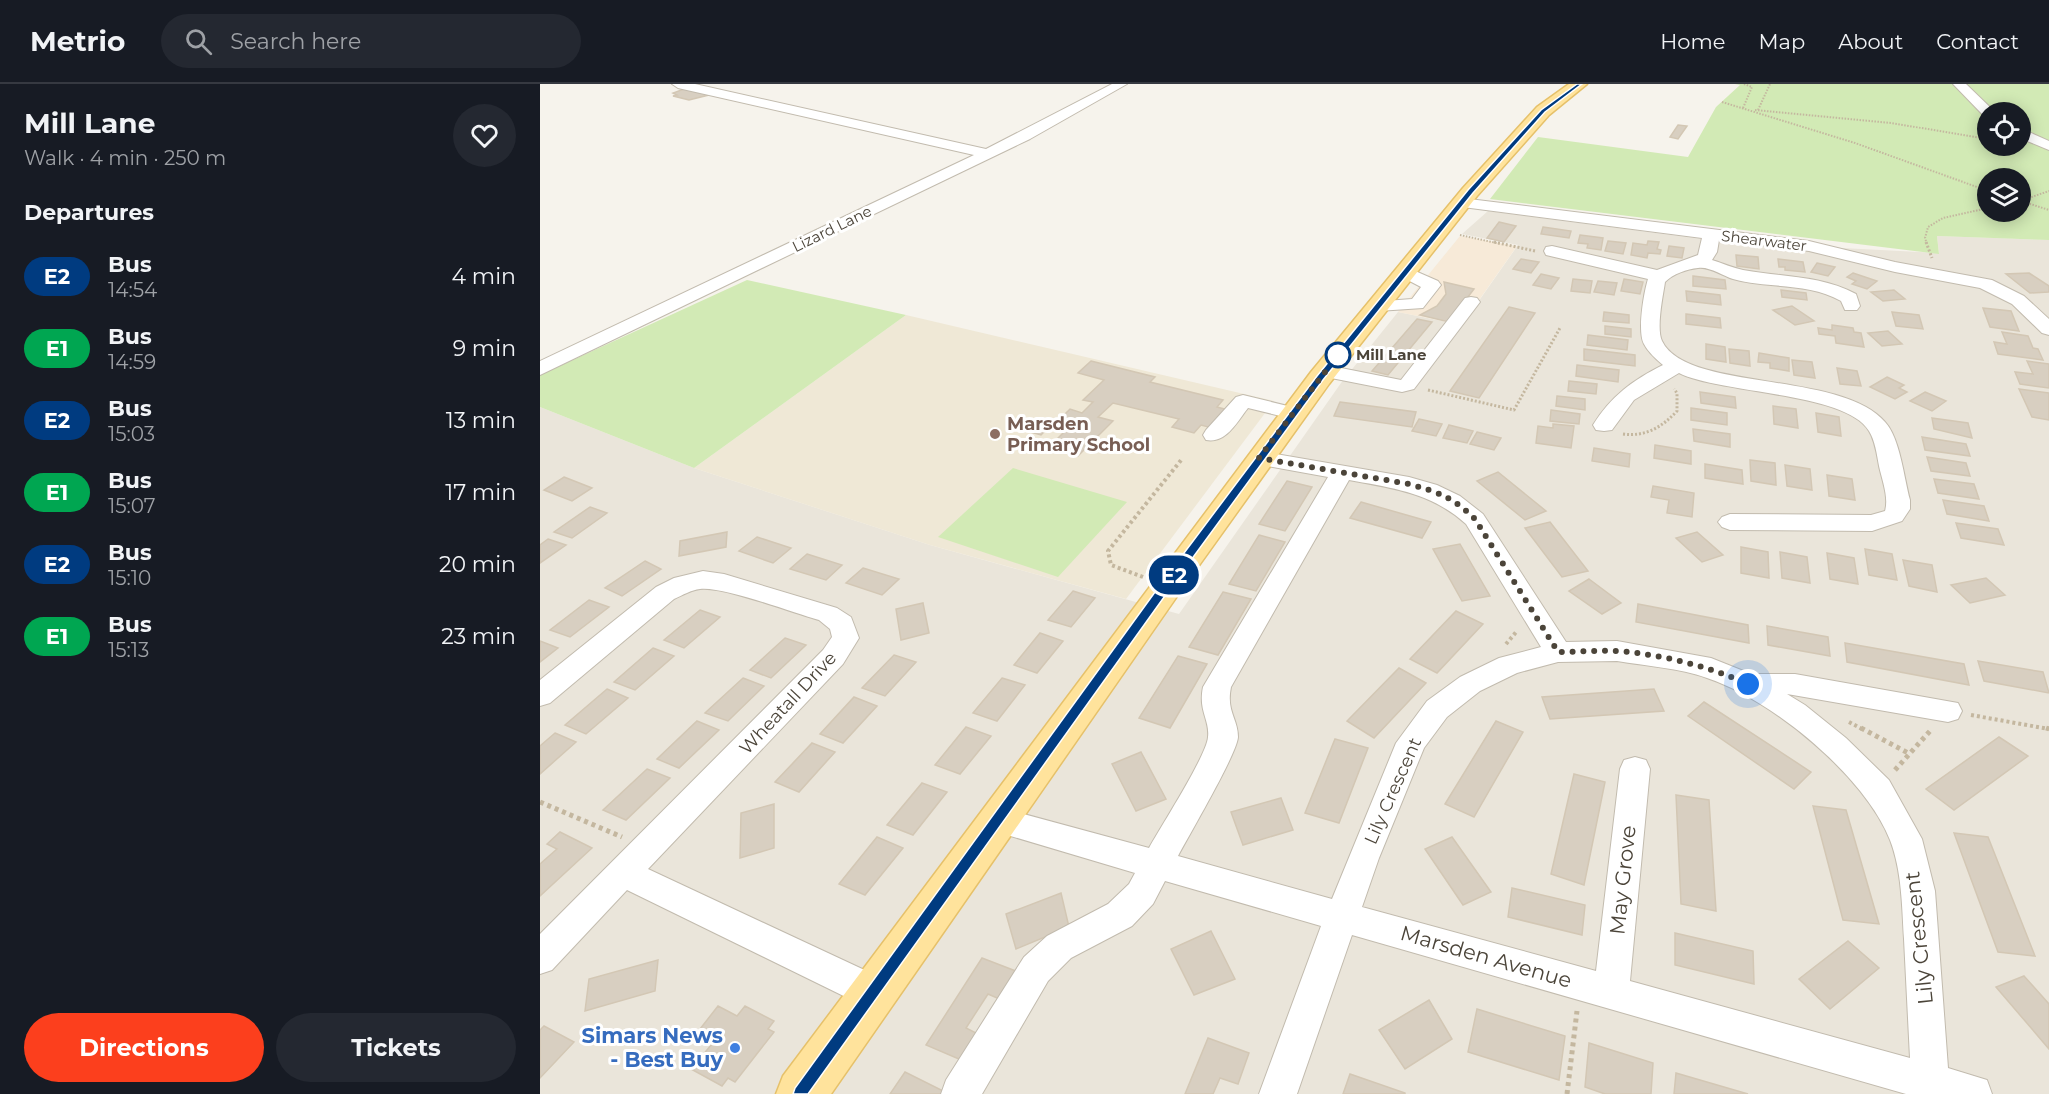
<!DOCTYPE html>
<meta charset="utf-8">
<style>
body{margin:0;font-family:Montserrat,sans-serif;background:#242831;color:#f1f3f6;height:100vh;display:flex;flex-direction:column;font-size:22px;white-space:nowrap}
*{box-sizing:border-box;margin:0}
p{font-size:20px;color:#9ea1a6}
.icon{flex:none;width:33px;height:33px;fill:none;stroke:currentColor;stroke-width:2;stroke-linecap:round;stroke-linejoin:round}
.map{position:relative;flex:1;overflow:hidden}
.side{display:flex;flex-direction:column;background:#171b24;width:540px}
.side>*{flex:none}
.badge{padding:0 12px;border-radius:20px;font-size:21px;line-height:39px}
.fabs{position:absolute;left:1437px;top:18px;display:grid;gap:12px}
.fabs a{display:grid;place-items:center;width:54px;height:54px;border-radius:50%;background:#171b24;box-shadow:0 3px 15px #0003;font-size:30px}
.you{position:absolute;width:30px;height:30px;margin:-15px;border:4px solid #fff;border-radius:50%;background:#1a73e8;box-shadow:0 0 0 9px #1a73e833}
.map>.badge{position:absolute;translate:-50% -50%;box-shadow:0 0 0 3px #fff}
h2{padding:0 24px;font-size:22px;line-height:54px}
.round{display:grid;place-items:center;flex:none;width:63px;height:63px;border-radius:32px;background:#242831}
.headline{display:flex;align-items:center;justify-content:space-between;height:102px;padding:0 24px}
h1{font-size:28px;font-weight:700;line-height:45px}
.action{display:flex;gap:12px;margin-top:auto;padding:12px 24px}
.action a{flex:1;height:69px;border-radius:36px;background:#fc3f1d;color:#fff;font-size:24px;font-weight:700;line-height:69px;text-align:center}
.action a+a{background:#242831;color:#f1f3f6}
ul{padding:0;list-style:none}
li{display:flex;align-items:center;gap:18px;height:72px;padding:0 24px}
li div{flex:1}
li b{display:block;font-size:22px}
li em{font-style:normal}
li .badge{min-width:66px;font-weight:700;text-align:center}
header{display:flex;align-items:center;gap:36px;box-sizing:border-box;height:84px;padding:0 30px;background:#171b24;border-bottom:2px solid #363941}
header strong{font-size:28px}
nav{display:flex;gap:33px;margin-inline-start:auto;font-size:21px}
.search{width:420px;height:54px;background:#242831;display:flex;align-items:center;gap:15px;box-sizing:border-box;padding:0 21px;border-radius:33px;color:#9ea1a6;font-size:22px}
main{display:flex;flex:1;min-height:0}
.map>svg:first-child{display:block}
.residential{fill:#eae5da}
.commercial{fill:#f7ead8}
.education{fill:#efe8d6}
.green{fill:#d2eab5;fill-rule:evenodd}
.building{fill:#d8cfc1;stroke:#d3c7b4;stroke-width:1.5}
.lines{fill:none;stroke-linecap:round;stroke-linejoin:round}
.minor-casing{stroke:#c2bbae;stroke-width:2}
.major-casing{stroke:#e6c16a;stroke-width:3}
.path-far3{stroke:#c4b79f;stroke-width:2;stroke-dasharray:1.5 1.5;stroke-linecap:butt}
.path-far2{stroke:#c4b79f;stroke-width:3;stroke-dasharray:2 2;stroke-linecap:butt}
.path-far1{stroke:#c4b79f;stroke-width:4;stroke-dasharray:3 3;stroke-linecap:butt}
.path{stroke:#c4b79f;stroke-width:5;stroke-dasharray:4 4;stroke-linecap:butt}
.minor{fill:#fff;fill-rule:evenodd}
.major{fill:#ffe39c;fill-rule:evenodd}
.line{fill:#003b80;stroke:#fff;stroke-width:1.5}
.walk{stroke:#4b4439;stroke-width:6;stroke-dasharray:0 10.8}
.stop-dot{fill:#fff;stroke:#003b80;stroke-width:3}
.education-dot{fill:#8d6e63;stroke:#fff;stroke-width:2}
.shop-dot{fill:#3f7fe0;stroke:#fff;stroke-width:2}
.labels{text-anchor:middle;stroke-width:6;stroke-linejoin:round;paint-order:stroke}
.far-street-label{font-size:15px;fill:#4b4439;stroke:#fff}
.far-stop-label{font-size:15px;font-weight:bold;fill:#4b4439;stroke:#fff;text-anchor:start}
.education-label{font-size:18px;font-weight:bold;fill:#785e54;stroke:#fff;text-anchor:start}
.street-label{font-size:18px;fill:#4b4439;stroke:#fff}
.near-street-label{font-size:21px;fill:#4b4439;stroke:#fff}
.near-shop-label{font-size:21px;font-weight:bold;fill:#366cbe;stroke:#fff;text-anchor:end}
</style>
<header>
<strong>Metrio</strong>
<div class="search"><svg class="icon" aria-label="search" viewBox="0 0 24 24"><circle cx="10" cy="10" r="6"/><path d="M15 15l6 6"/></svg>Search here</div>
<nav><a>Home</a><a>Map</a><a>About</a><a>Contact</a></nav>
</header>
<main>
<section class="side">
<div class="headline"><div><h1>Mill Lane</h1><p>Walk · 4 min · 250 m</p></div><a class="round"><svg class="icon" aria-label="heart" viewBox="0 0 24 24"><path d="M12 20l-8-8c-3-5 5-10 8-4 3-6 11-1 8 4z"/></svg></a></div>
<h2>Departures</h2>
<ul>
<li><span class="badge" style="background:#003b80;color:#fff">E2</span><div><b>Bus</b><p>14:54</p></div><em>4 min</em></li>
<li><span class="badge" style="background:#00a651;color:#fff">E1</span><div><b>Bus</b><p>14:59</p></div><em>9 min</em></li>
<li><span class="badge" style="background:#003b80;color:#fff">E2</span><div><b>Bus</b><p>15:03</p></div><em>13 min</em></li>
<li><span class="badge" style="background:#00a651;color:#fff">E1</span><div><b>Bus</b><p>15:07</p></div><em>17 min</em></li>
<li><span class="badge" style="background:#003b80;color:#fff">E2</span><div><b>Bus</b><p>15:10</p></div><em>20 min</em></li>
<li><span class="badge" style="background:#00a651;color:#fff">E1</span><div><b>Bus</b><p>15:13</p></div><em>23 min</em></li>
</ul>
<div class="action"><a>Directions</a><a>Tickets</a></div>
</section>
<div class="map">
<svg width="1509" height="1010" viewBox="0 0 1509 1010">
<rect width="100%" height="100%" fill="#f6f3ec"/>
<polygon class="residential" points="948,127 1184,158 1399,169 1397,152 1509,156 1509,1010 0,1010 0,323 154,384 390,461 639,530 801,299 858,228 922,241 978,161 922,150"/>
<polygon class="commercial" points="920,152 977,162 939,216 927,214 908,238 858,228"/>
<polygon class="education" points="366,231 734,317 586,515 390,461 154,384"/>
<g class="green">
<path d="M 1195,0 L 1509,0 L 1509,156 L 1397,152 L 1399,170 L 950,115 L 998,53 L 1148,73 L 1176,23 L 1200,1 ZM 1448,28 L 1480,28 L 1480,62 L 1448,62 ZM 1448,94 L 1480,94 L 1480,128 L 1448,128 Z"/>
<polygon points="207,196 366,231 154,384 0,323 0,291"/>
<polygon points="473,384 587,418 518,493 398,453"/>
</g>
<g class="building">
<polygon points="144,5 169,11 149,16 133,12 137,11 133,9"/>
<polygon points="1138,41 1147,42 1138,55 1130,53"/>
<polygon points="959,138 976,142 964,158 947,154"/>
<polygon points="1003,143 1031,147 1029,154 1001,150"/>
<polygon points="1040,151 1063,154 1061,166 1047,164 1048,160 1038,159"/>
<polygon points="1068,157 1086,159 1083,170 1065,167"/>
<polygon points="1108,157 1119,158 1117,165 1121,166 1120,170 1108,169 1107,174 1091,171 1093,159 1107,161"/>
<polygon points="1129,162 1144,164 1142,174 1127,172"/>
<polygon points="1196,171 1218,173 1219,185 1197,182"/>
<polygon points="981,175 999,178 991,189 973,185"/>
<polygon points="1238,175 1263,178 1265,188 1245,186 1245,183 1239,183"/>
<polygon points="1277,179 1295,183 1288,192 1271,188"/>
<polygon points="1313,189 1337,197 1327,205 1312,200 1316,197 1307,193"/>
<polygon points="1489,189 1509,202 1509,208 1490,209 1466,190"/>
<polygon points="1001,190 1019,194 1011,205 993,201"/>
<polygon points="1153,192 1185,196 1186,205 1153,202"/>
<polygon points="1033,195 1052,197 1050,209 1031,207"/>
<polygon points="1084,195 1103,198 1100,210 1081,207"/>
<polygon points="1058,197 1077,199 1074,211 1054,208"/>
<polygon points="904,198 934,205 909,238 880,231 897,222 906,210"/>
<polygon points="1241,206 1266,209 1267,216 1242,213"/>
<polygon points="1354,206 1365,215 1343,217 1331,208"/>
<polygon points="1146,207 1180,211 1181,221 1147,217"/>
<polygon points="1252,222 1274,237 1255,241 1233,226"/>
<polygon points="969,223 995,229 939,314 910,307"/>
<polygon points="1443,224 1471,227 1479,247 1450,243"/>
<polygon points="1064,228 1089,231 1089,239 1063,237"/>
<polygon points="1352,228 1379,231 1383,245 1356,242"/>
<polygon points="1146,230 1180,234 1181,244 1146,240"/>
<polygon points="877,235 892,238 848,291 832,287"/>
<polygon points="1292,241 1313,244 1314,248 1321,249 1324,263 1296,259 1295,252 1279,250 1278,244 1292,246"/>
<polygon points="1065,242 1091,245 1091,253 1065,250"/>
<polygon points="1348,247 1362,260 1342,262 1328,249"/>
<polygon points="1462,248 1488,252 1493,264 1498,265 1503,276 1458,270 1454,258 1467,260"/>
<polygon points="1048,251 1088,256 1087,266 1047,261"/>
<polygon points="1166,260 1185,263 1186,278 1166,275"/>
<polygon points="1044,265 1095,271 1095,282 1044,276"/>
<polygon points="1189,265 1209,267 1210,282 1190,279"/>
<polygon points="1219,269 1249,274 1249,287 1230,284 1230,279 1218,278"/>
<polygon points="1252,276 1272,278 1275,294 1254,291"/>
<polygon points="551,277 615,293 610,298 683,316 677,323 688,326 672,344 661,341 654,349 632,343 639,335 573,319 558,333 573,337 538,372 508,364 532,340 519,336 530,325 542,329 553,318 543,316 564,296 538,289"/>
<polygon points="1487,277 1509,280 1509,304 1480,300 1475,288 1493,290"/>
<polygon points="1037,281 1079,286 1078,298 1036,292"/>
<polygon points="1297,284 1317,287 1321,302 1300,300"/>
<polygon points="1347,293 1364,301 1359,304 1367,308 1355,315 1330,303"/>
<polygon points="1029,297 1057,300 1056,310 1028,307"/>
<polygon points="1479,305 1509,309 1509,336 1492,333"/>
<polygon points="1160,308 1195,313 1196,324 1161,319"/>
<polygon points="1385,308 1406,317 1392,327 1370,317"/>
<polygon points="1017,312 1045,315 1045,326 1016,322"/>
<polygon points="800,318 876,328 872,343 794,332"/>
<polygon points="1233,322 1256,325 1258,344 1234,340"/>
<polygon points="1151,324 1187,329 1187,341 1151,336"/>
<polygon points="1011,326 1040,330 1039,340 1010,337"/>
<polygon points="1276,329 1299,333 1301,352 1278,348"/>
<polygon points="1392,334 1428,339 1432,354 1394,345"/>
<polygon points="485,335 511,341 501,351 475,344"/>
<polygon points="879,335 902,340 896,352 872,347"/>
<polygon points="1013,340 1034,342 1031,364 996,359 998,342 1013,344"/>
<polygon points="909,341 933,347 927,359 903,354"/>
<polygon points="1153,345 1190,350 1190,363 1154,357"/>
<polygon points="937,348 961,354 954,366 930,360"/>
<polygon points="1382,353 1426,360 1430,372 1385,366"/>
<polygon points="1115,361 1151,367 1151,380 1114,374"/>
<polygon points="1054,364 1090,370 1089,383 1052,377"/>
<polygon points="1387,373 1426,379 1430,392 1391,387"/>
<polygon points="1210,376 1235,379 1236,401 1211,397"/>
<polygon points="1165,380 1202,386 1203,400 1165,394"/>
<polygon points="1245,381 1270,385 1272,406 1247,402"/>
<polygon points="958,388 1006,427 985,436 937,397"/>
<polygon points="1287,391 1312,395 1315,416 1289,412"/>
<polygon points="24,393 52,404 32,417 4,406"/>
<polygon points="1394,395 1434,400 1439,415 1398,409"/>
<polygon points="747,397 772,403 745,447 719,440"/>
<polygon points="1113,402 1154,409 1152,433 1127,429 1129,416 1111,413"/>
<polygon points="1403,416 1444,422 1449,437 1407,430"/>
<polygon points="821,418 891,438 882,454 810,434"/>
<polygon points="50,423 67,429 32,454 14,448"/>
<polygon points="1010,438 1048,487 1022,493 985,444"/>
<polygon points="1416,439 1458,445 1464,461 1421,454"/>
<polygon points="187,448 186,463 139,472 140,457"/>
<polygon points="1157,448 1183,471 1162,478 1136,454"/>
<polygon points="719,451 745,458 716,507 689,500"/>
<polygon points="217,453 251,464 233,479 199,467"/>
<polygon points="8,455 26,461 0,479 0,461"/>
<polygon points="920,460 950,512 922,517 893,465"/>
<polygon points="1201,463 1228,468 1229,494 1201,489"/>
<polygon points="1325,465 1352,470 1357,496 1329,491"/>
<polygon points="1240,468 1267,473 1270,499 1242,494"/>
<polygon points="1287,469 1314,474 1318,500 1290,495"/>
<polygon points="267,470 302,481 286,496 250,485"/>
<polygon points="1363,476 1392,481 1397,508 1369,502"/>
<polygon points="105,477 121,485 82,512 65,504"/>
<polygon points="323,484 359,495 342,511 306,499"/>
<polygon points="1446,494 1465,511 1430,519 1411,501"/>
<polygon points="1049,495 1081,519 1062,530 1029,507"/>
<polygon points="533,507 555,514 531,543 508,536"/>
<polygon points="683,508 711,515 678,571 649,563"/>
<polygon points="49,516 69,523 30,553 10,546"/>
<polygon points="383,519 389,549 361,556 356,525"/>
<polygon points="1098,520 1208,541 1209,559 1096,538"/>
<polygon points="160,526 180,533 144,564 124,556"/>
<polygon points="916,527 943,540 897,589 870,575"/>
<polygon points="1227,542 1288,553 1290,572 1228,561"/>
<polygon points="500,549 523,557 497,589 474,581"/>
<polygon points="245,554 266,561 231,594 210,586"/>
<polygon points="0,557 18,564 0,578"/>
<polygon points="1305,559 1424,580 1429,601 1307,578"/>
<polygon points="113,564 134,572 95,606 74,598"/>
<polygon points="354,571 376,578 345,612 322,604"/>
<polygon points="638,572 667,580 630,644 599,634"/>
<polygon points="1438,577 1503,588 1509,609 1444,597"/>
<polygon points="859,584 886,599 834,654 807,637"/>
<polygon points="203,594 224,602 188,637 165,629"/>
<polygon points="462,594 485,601 457,637 433,629"/>
<polygon points="67,605 88,614 46,650 25,641"/>
<polygon points="1114,605 1124,627 1010,635 1002,613"/>
<polygon points="314,613 337,622 303,659 280,650"/>
<polygon points="1164,618 1271,688 1254,705 1148,632"/>
<polygon points="157,637 179,646 139,684 117,675"/>
<polygon points="956,637 983,648 934,733 905,720"/>
<polygon points="426,643 451,652 420,690 395,681"/>
<polygon points="15,649 36,658 0,690 0,662"/>
<polygon points="1459,653 1488,672 1414,726 1386,705"/>
<polygon points="795,655 828,664 799,739 765,729"/>
<polygon points="272,659 295,668 259,708 235,698"/>
<polygon points="601,668 626,715 596,727 572,680"/>
<polygon points="107,685 130,694 86,736 63,726"/>
<polygon points="1034,690 1065,698 1044,801 1011,790"/>
<polygon points="382,699 407,708 373,751 347,741"/>
<polygon points="1136,711 1169,716 1176,827 1141,820"/>
<polygon points="741,714 753,746 703,761 691,728"/>
<polygon points="234,720 234,764 200,774 201,729"/>
<polygon points="1273,722 1306,726 1339,840 1303,836"/>
<polygon points="20,748 52,764 0,812 0,780 17,765 7,760"/>
<polygon points="1414,749 1448,753 1495,872 1458,868"/>
<polygon points="337,753 363,764 325,811 299,800"/>
<polygon points="912,753 951,808 923,821 885,765"/>
<polygon points="972,804 1045,821 1042,851 968,833"/>
<polygon points="521,809 529,843 476,865 466,830"/>
<polygon points="671,847 695,895 654,911 631,865"/>
<polygon points="1135,849 1213,867 1214,900 1135,881"/>
<polygon points="1308,857 1339,884 1290,925 1259,895"/>
<polygon points="442,874 481,889 464,917 448,910 426,944 442,952 426,978 386,961"/>
<polygon points="118,876 115,907 45,927 49,895"/>
<polygon points="1484,892 1509,920 1509,965 1456,903"/>
<polygon points="889,916 912,955 865,985 839,946"/>
<polygon points="178,922 197,932 205,922 234,937 228,945 234,948 195,998 188,994 182,1002 151,985 177,954 160,945"/>
<polygon points="937,925 1025,952 1019,996 928,968"/>
<polygon points="4,942 34,958 0,994 0,946"/>
<polygon points="668,954 709,969 698,1000 680,994 673,1010 645,1010"/>
<polygon points="1049,959 1113,979 1111,1010 1065,1010 1045,1003"/>
<polygon points="365,988 409,1010 350,1010"/>
<polygon points="1136,989 1208,1010 1134,1010"/>
<polygon points="810,990 865,1009 865,1010 803,1010"/>
</g>
<g class="lines">
<g class="minor-casing">
<g id="minor">
<polygon points="132,0 155,0 446,65 572,0 587,0 490,55 0,291 0,277 434,71 138,4"/>
<polygon points="1413,0 1426,0 1455,28 1448,28 1448,32 1443,31"/>
<polygon points="1480,44 1509,57 1509,66 1480,54"/>
<path d="M 921,114 L 1269,157 L 1355,178 L 1452,196 L 1484,212 L 1509,235 L 1509,251 L 1502,249 L 1472,220 L 1440,204 L 1355,188 L 1269,167 L 1179,156 L 1177,168 L 1172,176 C 1182,179 1193,184 1203,186 C 1241,193 1281,191 1316,210 L 1320,222 L 1317,226 L 1305,226 L 1301,217 C 1268,198 1229,205 1193,195 C 1183,192 1169,182 1158,184 C 1147,185 1133,190 1125,198 C 1123,212 1116,244 1122,257 C 1146,308 1300,286 1345,338 C 1360,354 1364,394 1370,416 L 1370,425 L 1362,437 L 1332,447 L 1190,446 L 1182,443 L 1178,438 L 1182,433 L 1190,430 L 1331,431 L 1345,427 C 1349,413 1342,396 1339,382 C 1337,371 1335,356 1329,347 C 1306,308 1181,310 1139,289 L 1094,316 L 1072,346 L 1064,347 L 1056,346 L 1053,341 C 1071,312 1093,296 1123,281 C 1117,276 1108,268 1104,260 C 1097,247 1104,208 1108,195 L 1006,171 L 1004,167 L 1006,163 L 1012,162 L 1117,186 L 1158,171 L 1162,154 L 915,122 L 913,119 L 915,116 Z"/>
<polygon points="866,183 898,197 901,201 883,224 838,227 832,226 829,222 832,218 872,215 881,203 860,192 857,188 860,184"/>
<polygon points="931,213 937,214 940,218 874,305 862,308 786,293 779,291 776,287 779,283 786,281 861,296 925,214"/>
<path d="M 703,311 L 760,325 L 764,329 L 760,333 L 753,335 L 708,324 C 697,338 686,360 666,356 L 663,351 L 666,346 L 696,313 Z"/>
<path d="M 719,367 L 869,393 L 897,401 L 920,412 L 943,430 L 1026,558 L 1077,557 L 1171,574 L 1211,590 L 1255,590 L 1418,619 L 1422,627 L 1418,635 L 1408,638 L 1247,610 L 1265,621 L 1306,654 L 1349,696 L 1382,755 L 1395,807 L 1408,984 L 1447,996 L 1452,1010 L 1366,1010 L 812,851 L 757,1010 L 719,1010 L 781,842 L 625,797 L 613,820 L 592,842 L 531,874 L 508,897 L 442,1010 L 401,1010 L 406,996 L 484,873 L 507,852 L 568,820 L 589,800 L 595,789 L 447,745 L 442,736 L 447,727 L 458,723 L 609,764 C 620,744 667,671 668,653 C 670,636 658,627 663,603 L 788,393 L 711,379 L 708,374 L 711,369 ZM 809,396 C 853,404 892,409 926,440 L 1001,563 L 959,574 L 920,593 L 887,617 L 856,659 L 792,815 L 638,772 C 649,751 697,670 698,653 C 698,634 686,628 691,603 ZM 1077,577 C 1106,582 1139,584 1167,594 C 1231,615 1325,692 1350,756 C 1362,787 1362,823 1364,855 C 1366,895 1368,934 1370,974 L 1090,897 L 1110,685 L 1106,676 L 1095,673 L 1084,676 L 1080,685 L 1056,887 L 822,823 L 839,774 L 884,664 L 907,633 L 940,607 L 977,589 L 1018,578 Z"/>
<path d="M 163,487 L 184,490 L 297,524 L 311,533 L 319,554 L 303,580 L 108,785 L 348,897 L 353,909 L 348,921 L 335,926 L 322,921 L 87,806 L 12,886 L 0,890 L 0,850 L 283,566 L 292,553 L 290,545 L 279,536 C 253,529 183,502 160,505 C 151,506 143,511 134,515 L 10,619 L 0,622 L 0,596 L 116,503 L 134,494 Z"/>
</g>
</g>
<g class="major-casing">
<polygon id="major" points="1029,0 1047,0 1009,31 937,112 789,300 640,508 291,1010 236,1010 243,992 771,288 923,104 997,23"/>
</g>
<g class="path-far3">
<polyline points="1182,18 1315,59 1448,107"/>
<polyline points="1203,24 1212,3 1204,0"/>
<polyline points="1215,26 1351,39 1448,55"/>
<polyline points="1218,26 1230,0"/>
<polyline points="1480,117 1509,107"/>
<polyline points="1481,117 1509,126"/>
<polyline points="920,151 961,160"/>
<polyline points="1387,160 1385,154 1388,143 1403,134 1448,124"/>
</g>
<g class="path-far2">
<polyline points="954,158 995,167"/>
<polyline points="1386,158 1392,174"/>
<polyline points="888,306 974,326 1020,244"/>
<path d="M 1083,350 C 1106,353 1122,343 1137,327 L 1137,309 L 1134,305"/>
</g>
<g class="path-far1">
<polyline points="603,493 571,481 568,467 642,375"/>
<polyline points="966,560 977,547"/>
<polyline points="1431,631 1509,645"/>
<polyline points="1309,638 1324,646"/>
</g>
<g class="path">
<polyline points="1321,644 1370,670"/>
<polyline points="1506,644 1509,645"/>
<polyline points="1355,686 1390,647"/>
<polyline points="0,718 82,753"/>
<polyline points="1027,1010 1037,927"/>
</g>
<use href="#minor" class="minor"/>
<use href="#major" class="major"/>
</g>
<polygon class="line" points="1037,0 1042,0 1005,28 933,109 783,296 632,502 268,1010 253,1010 255,1004 623,497 777,292 928,106 1001,26"/>
<g class="lines">
<path class="walk" d="M 798,271 L 719,374 L 869,400 C 898,408 914,414 935,435 L 1018,568 C 1038,568 1058,566 1078,567 C 1124,571 1167,582 1208,600"/>
</g>
<circle class="stop-dot" cx="798" cy="271" r="12"/>
<circle class="education-dot" cx="455" cy="350" r="6"/>
<circle class="shop-dot" cx="195" cy="964" r="6"/>
<g class="labels">
<g class="far-street-label">
<text transform="translate(292 145) rotate(-26)" y="5">Lizard Lane</text>
<text transform="translate(1224 157) rotate(7)" y="5">Shearwater</text>
</g>
<g class="far-stop-label">
<text x="816" y="276">Mill Lane</text>
</g>
<g class="education-label">
<text x="467" y="346">Marsden<tspan x="467" dy="21">Primary School</tspan></text>
</g>
<g class="street-label">
<text transform="translate(248 619) rotate(-47)" y="6">Wheatall Drive</text>
<text transform="translate(853 707) rotate(-66)" y="6">Lily Crescent</text>
</g>
<g class="near-street-label">
<text transform="translate(1083 796) rotate(-84)" y="7">May Grove</text>
<text transform="translate(1379 854) rotate(-96)" y="7">Lily Crescent</text>
<text transform="translate(946 873) rotate(16)" y="7">Marsden Avenue</text>
</g>
<g class="near-shop-label">
<text x="183" y="959">Simars News<tspan x="183" dy="24">- Best Buy</tspan></text>
</g>
</g>
</svg>
<div class="fabs">
<a><svg class="icon" aria-label="locate" viewBox="0 0 24 24"><circle cx="12" cy="12" r="6"/><path d="M12 2v4M12 18v4M2 12h4M18 12h4"/></svg></a>
<a><svg class="icon" aria-label="layers" viewBox="0 0 24 24"><path d="M12 4l9 5-9 5-9-5zM3 14l9 5 9-5"/></svg></a>
</div>
<div class="you" style="left:1208px;top:600px"></div>
<b class="badge" style="left:634px;top:491px;background:#003b80;color:#fff">E2</b>
</div>
</main>
